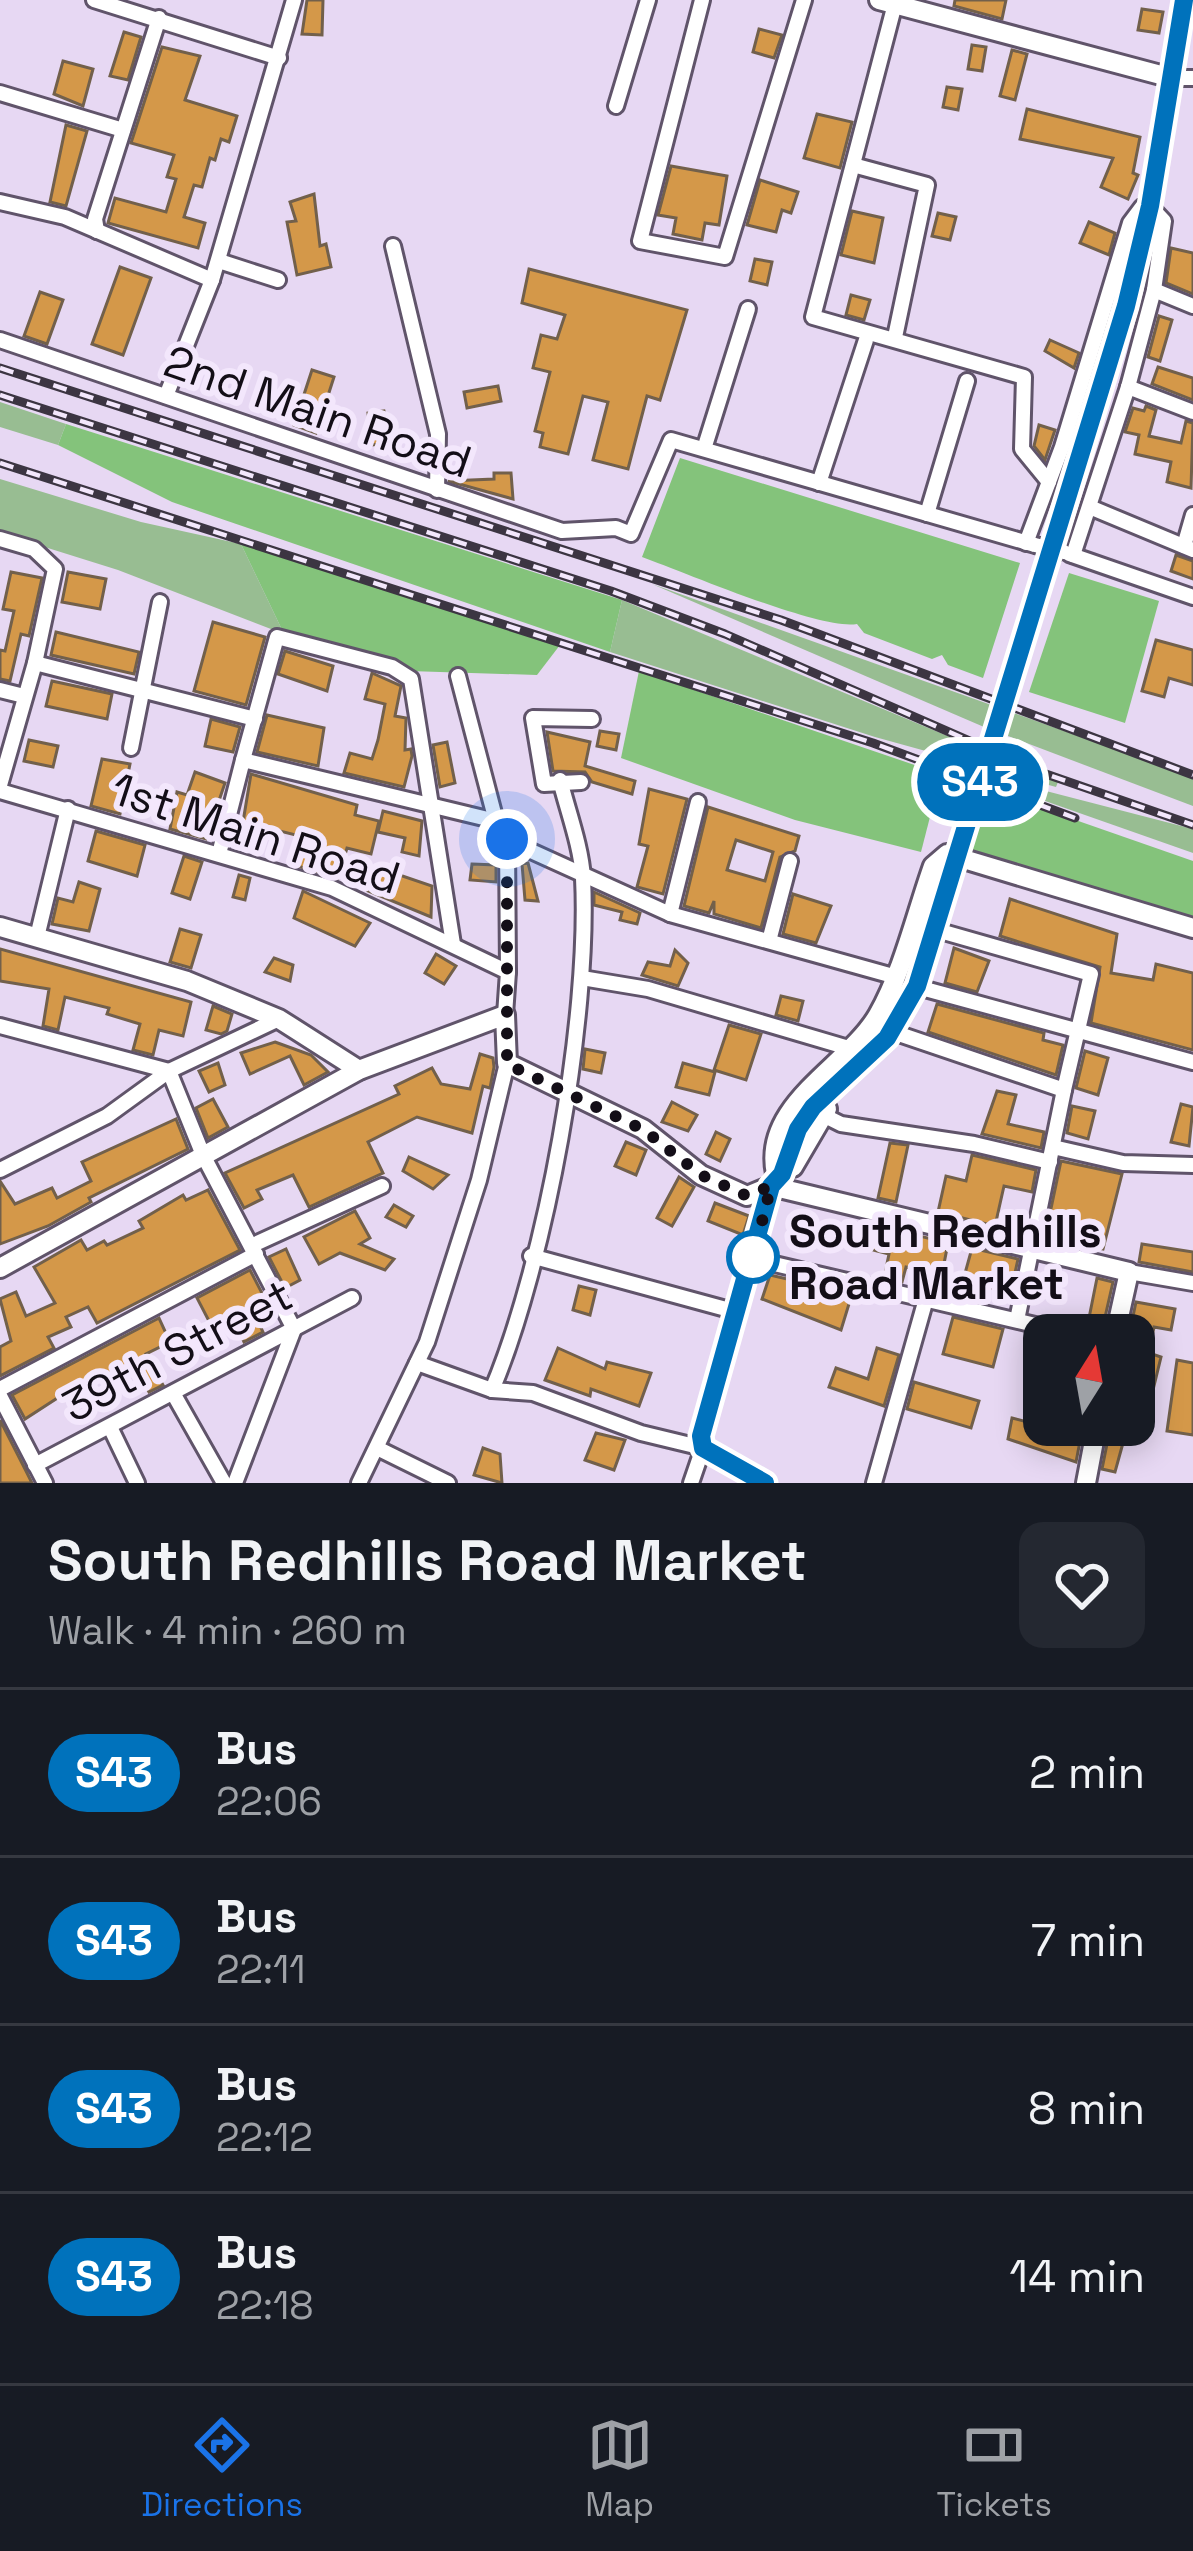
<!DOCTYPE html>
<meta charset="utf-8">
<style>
body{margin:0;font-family:"Space Grotesk",sans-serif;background:#242831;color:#f1f3f6;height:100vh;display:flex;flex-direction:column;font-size:45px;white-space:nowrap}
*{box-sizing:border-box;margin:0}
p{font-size:39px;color:#9ea1a6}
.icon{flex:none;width:66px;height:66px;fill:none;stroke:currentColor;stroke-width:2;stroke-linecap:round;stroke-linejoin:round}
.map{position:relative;height:1483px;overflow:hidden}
.sheet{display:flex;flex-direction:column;background:#171b24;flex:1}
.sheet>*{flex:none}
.badge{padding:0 24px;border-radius:39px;font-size:42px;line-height:78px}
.needle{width:78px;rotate:11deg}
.tools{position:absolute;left:1023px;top:1314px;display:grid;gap:24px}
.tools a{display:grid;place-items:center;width:132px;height:132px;border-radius:24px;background:#171b24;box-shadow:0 6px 30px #0003;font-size:60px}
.you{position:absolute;width:60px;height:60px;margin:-30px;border:9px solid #fff;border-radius:50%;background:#1a73e8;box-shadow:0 0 0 18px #1a73e833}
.map>.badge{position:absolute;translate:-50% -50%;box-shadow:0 0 0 6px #fff}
.round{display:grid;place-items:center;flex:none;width:126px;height:126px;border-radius:24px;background:#242831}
.headline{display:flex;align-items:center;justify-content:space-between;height:204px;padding:0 48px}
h1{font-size:57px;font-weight:600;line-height:90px}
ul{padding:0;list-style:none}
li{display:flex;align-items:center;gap:36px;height:168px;padding:0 48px;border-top:3px solid #363941}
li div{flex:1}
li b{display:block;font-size:45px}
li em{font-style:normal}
li .badge{min-width:132px;font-weight:700;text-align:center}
.tab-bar{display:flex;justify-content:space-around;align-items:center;height:168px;border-top:3px solid #363941;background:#171b24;font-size:33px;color:#9ea1a6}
.tab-bar a{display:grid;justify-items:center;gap:6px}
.tab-bar .on{color:#1a73e8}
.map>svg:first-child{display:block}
.green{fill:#98bd92}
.forest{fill:#84c37b}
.building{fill:#d49849;stroke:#72604b;stroke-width:3;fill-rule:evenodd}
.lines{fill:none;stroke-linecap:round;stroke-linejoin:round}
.secondary-tunnel{stroke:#c7bad2;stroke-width:18;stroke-dasharray:18 9;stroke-linecap:butt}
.street-casing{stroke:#60546a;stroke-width:20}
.secondary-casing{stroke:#60546a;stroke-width:24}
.street{stroke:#fff;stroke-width:14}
.secondary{stroke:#fff;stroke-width:18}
.rail-casing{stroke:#3c3542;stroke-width:9}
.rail{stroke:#f3e7fc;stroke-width:4.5;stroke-dasharray:14;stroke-linecap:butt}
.street-bridge-casing{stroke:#60546a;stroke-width:20;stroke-linecap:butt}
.street-bridge{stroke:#fff;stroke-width:14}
.line-casing{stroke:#fff;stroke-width:27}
.line{stroke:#0072bc;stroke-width:18}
.walk{stroke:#130e17;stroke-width:12;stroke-dasharray:0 21.6}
.stop-dot{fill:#fff;stroke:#0072bc;stroke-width:6}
.labels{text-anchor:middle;stroke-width:12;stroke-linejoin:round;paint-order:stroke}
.street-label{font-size:45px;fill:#130e17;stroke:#f3e7fc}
.stop-label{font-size:45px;font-weight:bold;fill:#130e17;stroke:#f3e7fc;text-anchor:start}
</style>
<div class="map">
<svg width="1193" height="1483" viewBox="0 0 1193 1483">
<rect width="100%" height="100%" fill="#e7d8f3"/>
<g class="green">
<polygon points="0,402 66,424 58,445 0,427"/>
<polygon points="0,479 141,522 241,544 284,634 118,570 0,533"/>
<polygon points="652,584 1193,777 1193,806 984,727"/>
<polygon points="622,600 1058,782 1056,787 875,737 610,652"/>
<polygon points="934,762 1193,829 1193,853"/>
</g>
<g class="forest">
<polygon points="66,424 622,600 610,652 172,502 58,445"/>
<path d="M 680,458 L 1020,563 L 983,678 L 948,665 L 942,655 L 932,659 L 864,633 L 857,624 C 821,631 684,572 642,557 Z"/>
<polygon points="241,544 560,645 537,675 409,671 284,634"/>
<polygon points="1069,573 1159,601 1125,723 1029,692"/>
<polygon points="639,671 941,774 921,852 795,820 621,758"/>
<polygon points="987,789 1193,861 1193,921 968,855"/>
</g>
<g class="building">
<polygon points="307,0 323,0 322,35 302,34"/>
<polygon points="955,0 1006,0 1002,19 954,6"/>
<polygon points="1142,9 1163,12 1159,33 1138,30"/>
<polygon points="759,29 782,35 774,58 753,52"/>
<polygon points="124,32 141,37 128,80 110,76"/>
<polygon points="972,45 986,47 982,71 968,69"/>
<polygon points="162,47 200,56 185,100 237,116 229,142 221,139 215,160 210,158 202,187 194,185 184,217 205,223 198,248 108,223 115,198 166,212 176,179 167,177 174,155 131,143"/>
<polygon points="1012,50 1027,54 1015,100 1000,96"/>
<polygon points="63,61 93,69 83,106 54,94"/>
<polygon points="947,87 962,89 958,110 943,107"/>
<polygon points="1027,109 1140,137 1133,173 1138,175 1128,199 1101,187 1113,158 1020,139"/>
<polygon points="817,114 852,122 840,168 804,158"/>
<polygon points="66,125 87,131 66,206 50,202"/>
<polygon points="671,166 727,176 719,225 705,223 702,240 673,234 676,218 658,215"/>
<polygon points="760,180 798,192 791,213 782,210 776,232 747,225"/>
<polygon points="314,194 320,246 326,244 331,267 297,275 287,222 296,221 290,202"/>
<polygon points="852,211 883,218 874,263 841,255"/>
<polygon points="938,213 956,217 950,240 932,236"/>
<polygon points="1089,222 1115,233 1109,255 1080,243"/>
<polygon points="1171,248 1193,253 1193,294 1166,283"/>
<polygon points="755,259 772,262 767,285 750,281"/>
<polygon points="120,267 151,278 123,355 92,344"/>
<polygon points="529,269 687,310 660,400 647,396 628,469 593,460 608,402 583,396 568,454 540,447 543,433 535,431 550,372 533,368 541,335 557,339 565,315 522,303"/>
<polygon points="40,292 63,300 47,344 24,336"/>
<polygon points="851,295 870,300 864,320 846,315"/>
<polygon points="1159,316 1172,320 1160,361 1148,357"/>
<polygon points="1050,340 1079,353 1074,368 1045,351"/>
<polygon points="1158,367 1193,378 1193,400 1152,384"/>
<polygon points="312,370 334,377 316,433 294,425"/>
<polygon points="498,386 501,401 467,408 464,392"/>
<polygon points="1146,406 1156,410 1149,436 1181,443 1186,421 1193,423 1191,488 1167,482 1171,462 1135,454 1139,435 1125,432 1133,408 1144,411"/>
<polygon points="384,411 393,442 372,445 368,413"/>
<polygon points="1039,425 1055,430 1045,460 1034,446"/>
<polygon points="494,473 511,473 513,499 448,481 494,479"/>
<polygon points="1176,555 1193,561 1193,579 1171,571"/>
<polygon points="11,572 42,578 29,636 21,634 10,681 0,679 0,650 5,651 14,611 3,609"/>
<polygon points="68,572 106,579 100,609 62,602"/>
<polygon points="213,622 265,637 246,705 194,691"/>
<polygon points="56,632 139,652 134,674 51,655"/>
<polygon points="1156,640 1193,650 1193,685 1169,678 1164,697 1142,691"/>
<polygon points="285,651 333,666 327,691 278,674"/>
<polygon points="372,673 401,686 395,716 406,718 405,750 411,749 412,756 404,787 344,773 350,753 372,759 378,740 385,704 365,699"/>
<polygon points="52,681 112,694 107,719 46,706"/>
<polygon points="267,715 324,728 318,766 257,752"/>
<polygon points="211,719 240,727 233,752 205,746"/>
<polygon points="600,731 619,734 616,750 597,746"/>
<polygon points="547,732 590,742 585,766 635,781 632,794 592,782 585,772 553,771"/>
<polygon points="29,740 58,746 53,767 24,761"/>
<polygon points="447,742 455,783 440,787 433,745"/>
<polygon points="102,759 130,764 120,814 91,806"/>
<polygon points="195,772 225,783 206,839 170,829 177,792 187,795"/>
<polygon points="251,774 357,805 355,815 379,821 371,854 347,848 338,878 297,866 304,837 264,827 258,851 239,846"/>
<polygon points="649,789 687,799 663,894 637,887 648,846 639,844"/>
<path d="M 708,807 L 799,836 L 795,851 L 780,857 L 761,928 L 714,914 L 714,901 L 709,913 L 684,906 ZM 736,840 L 773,852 L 765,881 L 727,870 Z"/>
<polygon points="383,811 422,821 419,856 402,852 405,838 378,832"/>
<polygon points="96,831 145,845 137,876 88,861"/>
<polygon points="184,856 202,862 190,899 172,893"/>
<polygon points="528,863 538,901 525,900 522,864"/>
<polygon points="472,864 496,865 496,882 470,880"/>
<polygon points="376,867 432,886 431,917 368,891"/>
<polygon points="239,875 250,878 245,900 233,897"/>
<polygon points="79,882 100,889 89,931 52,924 58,898 73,902"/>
<polygon points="303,891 370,923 355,946 294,918"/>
<polygon points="594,892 640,913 637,924 620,920 622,912 594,905"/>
<polygon points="793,894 831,906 816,943 783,934"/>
<polygon points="1010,899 1117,934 1111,973 1153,980 1156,964 1193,973 1193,1050 1091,1023 1100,967 1000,936"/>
<polygon points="180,929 201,935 191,968 170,962"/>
<polygon points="954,948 989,961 977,992 945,983"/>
<polygon points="0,949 191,1002 183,1036 159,1030 153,1055 133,1050 140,1024 107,1014 109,1008 65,997 58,1030 43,1026 49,989 0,981"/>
<polygon points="675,950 688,963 678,986 642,975 648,962 670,966"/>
<polygon points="436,954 456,966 444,984 425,973"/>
<polygon points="274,958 293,965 290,981 265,972"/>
<polygon points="781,996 803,1001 798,1021 776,1015"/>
<polygon points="937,1004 1044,1033 1043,1040 1063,1045 1056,1075 928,1032"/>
<polygon points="213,1006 232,1014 227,1031 221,1034 206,1030"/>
<polygon points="729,1025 761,1034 746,1080 714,1070"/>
<polygon points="275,1042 311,1055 328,1072 304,1085 290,1056 250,1074 241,1053"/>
<polygon points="585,1049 605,1053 601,1073 583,1069"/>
<polygon points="1085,1051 1108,1058 1098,1095 1076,1088"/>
<polygon points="480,1054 493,1058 494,1067 490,1088 483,1086 472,1133 417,1117 368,1142 383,1173 309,1207 293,1175 257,1190 262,1199 244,1208 225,1173 399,1094 395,1086 432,1068 441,1084 470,1089"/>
<polygon points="218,1063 225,1085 209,1092 199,1071"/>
<polygon points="683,1063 715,1072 709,1095 676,1087"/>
<polygon points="997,1091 1016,1095 1008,1124 1044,1132 1041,1148 982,1134"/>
<polygon points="213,1099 228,1127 208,1138 196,1108"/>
<polygon points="672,1102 697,1115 688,1131 662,1122"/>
<polygon points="1181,1104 1193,1107 1189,1146 1171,1142"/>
<polygon points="1072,1106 1095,1111 1088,1139 1067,1133"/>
<polygon points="176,1119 188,1149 89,1198 91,1202 48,1226 0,1244 0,1181 15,1204 52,1188 57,1198 91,1181 82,1162"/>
<polygon points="716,1132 730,1139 720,1161 706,1154"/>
<polygon points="626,1142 646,1150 636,1175 615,1166"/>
<polygon points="890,1143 908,1145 896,1202 878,1198"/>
<polygon points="972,1155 1036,1170 1032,1192 1004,1186 995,1226 938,1212 946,1176 966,1181"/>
<polygon points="409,1157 448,1175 433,1189 403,1171"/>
<polygon points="1061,1161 1122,1174 1103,1249 1045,1237"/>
<polygon points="679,1177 694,1187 672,1226 657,1218"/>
<polygon points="208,1190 240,1250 97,1323 88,1307 66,1317 71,1327 48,1337 54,1348 0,1376 0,1347 11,1341 0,1299 16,1292 26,1316 55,1303 34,1267 81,1240 87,1250 104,1241 107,1245 143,1228 139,1221 183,1195 186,1200"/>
<polygon points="715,1203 749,1216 743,1235 708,1221"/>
<polygon points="394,1205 413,1216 406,1227 386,1217"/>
<polygon points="355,1211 370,1238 360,1244 394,1259 385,1270 340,1253 319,1264 304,1237"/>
<polygon points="871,1224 948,1243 942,1274 906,1267 902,1282 884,1278 889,1254 865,1248"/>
<polygon points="1142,1244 1193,1252 1193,1272 1139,1262"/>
<polygon points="972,1248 1018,1259 1010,1296 964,1277"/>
<polygon points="286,1249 300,1280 285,1288 269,1257"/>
<polygon points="250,1270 263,1295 249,1302 263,1332 244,1342 231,1313 210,1323 197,1298"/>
<polygon points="770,1275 852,1294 841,1330 762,1299"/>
<polygon points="1097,1278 1113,1282 1103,1326 1088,1323"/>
<polygon points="579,1286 596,1290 590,1315 573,1310"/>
<polygon points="1136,1302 1175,1309 1171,1330 1154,1327 1149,1353 1161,1357 1145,1423 1134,1420 1134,1335 1129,1335"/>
<polygon points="953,1317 1003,1329 993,1367 943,1354"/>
<polygon points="159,1318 170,1342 146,1354 163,1385 149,1392 133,1363 79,1392 76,1386 25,1419 12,1395"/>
<polygon points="558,1348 605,1369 607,1362 651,1373 639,1406 591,1389 590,1396 545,1380"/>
<polygon points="877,1348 899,1355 884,1406 829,1387 836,1368 868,1379"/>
<polygon points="1177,1360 1193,1363 1193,1435 1167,1431"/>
<polygon points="914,1382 979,1401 971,1428 907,1409"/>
<polygon points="1012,1418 1081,1436 1076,1462 1008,1439"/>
<polygon points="0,1420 25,1469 32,1483 0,1483"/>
<polygon points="596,1433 625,1440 614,1470 585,1460"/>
<polygon points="1108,1439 1123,1443 1115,1472 1102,1469"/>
<polygon points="483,1448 500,1454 502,1483 474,1475"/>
</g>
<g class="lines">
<polyline class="secondary-tunnel" points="949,880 1054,544"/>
<g class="street-casing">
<g id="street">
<polyline points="94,0 279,58"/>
<polyline points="702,0 640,241 725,257 804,0"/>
<polyline points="896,0 813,317 1024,377 1022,449 1049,482"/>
<polyline points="1172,78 1193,78"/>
<polyline points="0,93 123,130"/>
<polyline points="616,106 648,0"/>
<polyline points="853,165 927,185 895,337"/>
<polyline points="0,202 65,217 212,280"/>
<polyline points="97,231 95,219 159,18"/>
<polyline points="393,246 438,434 437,490"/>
<polyline points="219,261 278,280"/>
<polyline points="1154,290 1193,306"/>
<polyline points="0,340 562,531 616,528 631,534 671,440 1035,545"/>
<polyline points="1128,387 1193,412"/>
<polyline points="166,396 212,280 294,0"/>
<polyline points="704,449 748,309"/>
<polyline points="819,483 866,340"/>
<polyline points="1092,508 1193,550"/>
<polyline points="927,514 967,381"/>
<polyline points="0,539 34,549 55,569 35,663 0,785"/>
<polyline points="1026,543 1062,447 1130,223 1142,207 1150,206 1164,221 1154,290 1128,387 1073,555"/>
<polyline points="1184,546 1193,515"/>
<polyline points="1069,554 1193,597"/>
<polyline points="35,663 255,719"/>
<polyline points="458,676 496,821 507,840 508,972"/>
<polyline points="0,690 24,696"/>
<polyline points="131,748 160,602"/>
<polyline points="243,760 277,637 392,667 411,679 453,944"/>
<polyline points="581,782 544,784 533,718 592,719"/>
<polyline points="0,791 332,888 508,972 505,1015"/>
<polyline points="507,840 670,914 893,976"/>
<polyline points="219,854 243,760 496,821"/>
<polyline points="670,914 698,802"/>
<polyline points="947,933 1091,974 1064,1090"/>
<polyline points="37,937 68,809"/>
<polyline points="769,941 790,861"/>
<polyline points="582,978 648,989 852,1049"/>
<polyline points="925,989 1193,1062"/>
<polyline points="0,1026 169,1071 203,1155 294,1329 235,1483"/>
<polyline points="902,1035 1064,1090 1017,1320"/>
<polyline points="821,1114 841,1124 974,1144 1050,1162"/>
<polyline points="1053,1147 1123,1163 1193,1165"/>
<polyline points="0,1170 107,1116 169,1071 279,1019"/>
<polyline points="253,1245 382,1186"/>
<polyline points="531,1256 737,1312"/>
<polyline points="753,1259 1078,1335"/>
<polyline points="1129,1272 1193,1283"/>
<polyline points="417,1363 492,1390 533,1393 641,1433 703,1448 691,1483"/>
<polyline points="0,1389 256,1254"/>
<path d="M 492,1390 C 546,1262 590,1018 583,878 C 581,846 568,812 560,780"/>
<polyline points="173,1393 224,1483"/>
<polyline points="0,1396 45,1483"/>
<polyline points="110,1427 137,1483"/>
<polyline points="377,1448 448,1483"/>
<polyline points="35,1465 352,1298"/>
<polyline points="359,1483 427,1342 479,1180 507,1063"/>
<polyline points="874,1483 926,1299"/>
</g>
</g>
<g class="secondary-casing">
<g id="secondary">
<polyline points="879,0 1172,78"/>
<polyline points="1054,544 1150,206 1184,0"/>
<polyline points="0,927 187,981 279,1019 359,1070"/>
<polyline points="793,1167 827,1109"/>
<path d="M 776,1174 C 761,1104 848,1067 878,1015 C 903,971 916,914 933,866 L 947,854 L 1193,928"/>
<polyline points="0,1268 359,1070 505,1015 507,1063 643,1129 701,1175 747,1196 771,1186 1129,1272 1115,1335"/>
<polyline points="765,1483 703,1448 701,1436 771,1186 813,1107 887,1038 917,986 949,880"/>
<polyline points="1086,1483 1097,1425"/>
</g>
</g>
<use href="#street" class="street"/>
<use href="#secondary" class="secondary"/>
<g class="rail-casing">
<g id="rail">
<polyline points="0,368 781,620 1193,775"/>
<polyline points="0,395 611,591 725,634 1043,773 1193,825"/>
<polyline points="0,463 873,743 1075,818"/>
</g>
</g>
<use href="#rail" class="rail"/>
<g class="street-bridge-casing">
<polyline id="street-bridge" points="1035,545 1064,552"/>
</g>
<use href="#street-bridge" class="street-bridge"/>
</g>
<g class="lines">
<g class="line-casing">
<polyline id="line" points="765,1483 703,1448 701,1436 771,1186 782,1174 798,1129 813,1107 887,1038 917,986 1126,306 1150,206 1184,0"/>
</g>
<use href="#line" class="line"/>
<polyline class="walk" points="507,839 507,1064 644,1130 701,1175 747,1196 771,1186 753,1257"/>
</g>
<circle class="stop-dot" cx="753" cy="1257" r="24"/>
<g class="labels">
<g class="street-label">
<text transform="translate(318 411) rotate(19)" y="16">2nd Main Road</text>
<text transform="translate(256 833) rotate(18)" y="16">1st Main Road</text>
<text transform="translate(177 1350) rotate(-28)" y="16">39th Street</text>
</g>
<g class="stop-label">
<text x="789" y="1247">South Redhills<tspan x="789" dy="52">Road Market</tspan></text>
</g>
</g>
</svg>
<div class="tools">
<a><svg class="needle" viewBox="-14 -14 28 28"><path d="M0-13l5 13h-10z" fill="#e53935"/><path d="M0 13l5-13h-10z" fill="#9ea1a6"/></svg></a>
</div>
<div class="you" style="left:507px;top:839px"></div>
<b class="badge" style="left:980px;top:782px;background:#0072bc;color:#fff">S43</b>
</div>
<section class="sheet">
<div class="headline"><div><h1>South Redhills Road Market</h1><p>Walk · 4 min · 260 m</p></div><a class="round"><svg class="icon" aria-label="heart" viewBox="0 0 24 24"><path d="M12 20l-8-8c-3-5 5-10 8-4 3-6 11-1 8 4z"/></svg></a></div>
<ul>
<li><span class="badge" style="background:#0072bc;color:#fff">S43</span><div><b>Bus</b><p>22:06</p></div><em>2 min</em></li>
<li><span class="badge" style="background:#0072bc;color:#fff">S43</span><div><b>Bus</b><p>22:11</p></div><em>7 min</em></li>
<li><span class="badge" style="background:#0072bc;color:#fff">S43</span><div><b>Bus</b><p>22:12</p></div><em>8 min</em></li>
<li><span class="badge" style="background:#0072bc;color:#fff">S43</span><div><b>Bus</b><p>22:18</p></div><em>14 min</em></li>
</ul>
</section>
<nav class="tab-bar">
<a class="on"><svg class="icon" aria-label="directions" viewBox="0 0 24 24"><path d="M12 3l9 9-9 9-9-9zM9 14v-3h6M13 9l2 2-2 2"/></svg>Directions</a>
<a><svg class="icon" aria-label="map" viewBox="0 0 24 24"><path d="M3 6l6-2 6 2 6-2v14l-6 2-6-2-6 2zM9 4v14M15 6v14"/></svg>Map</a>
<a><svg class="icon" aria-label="tickets" viewBox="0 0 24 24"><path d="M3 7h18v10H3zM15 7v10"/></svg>Tickets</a>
</nav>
